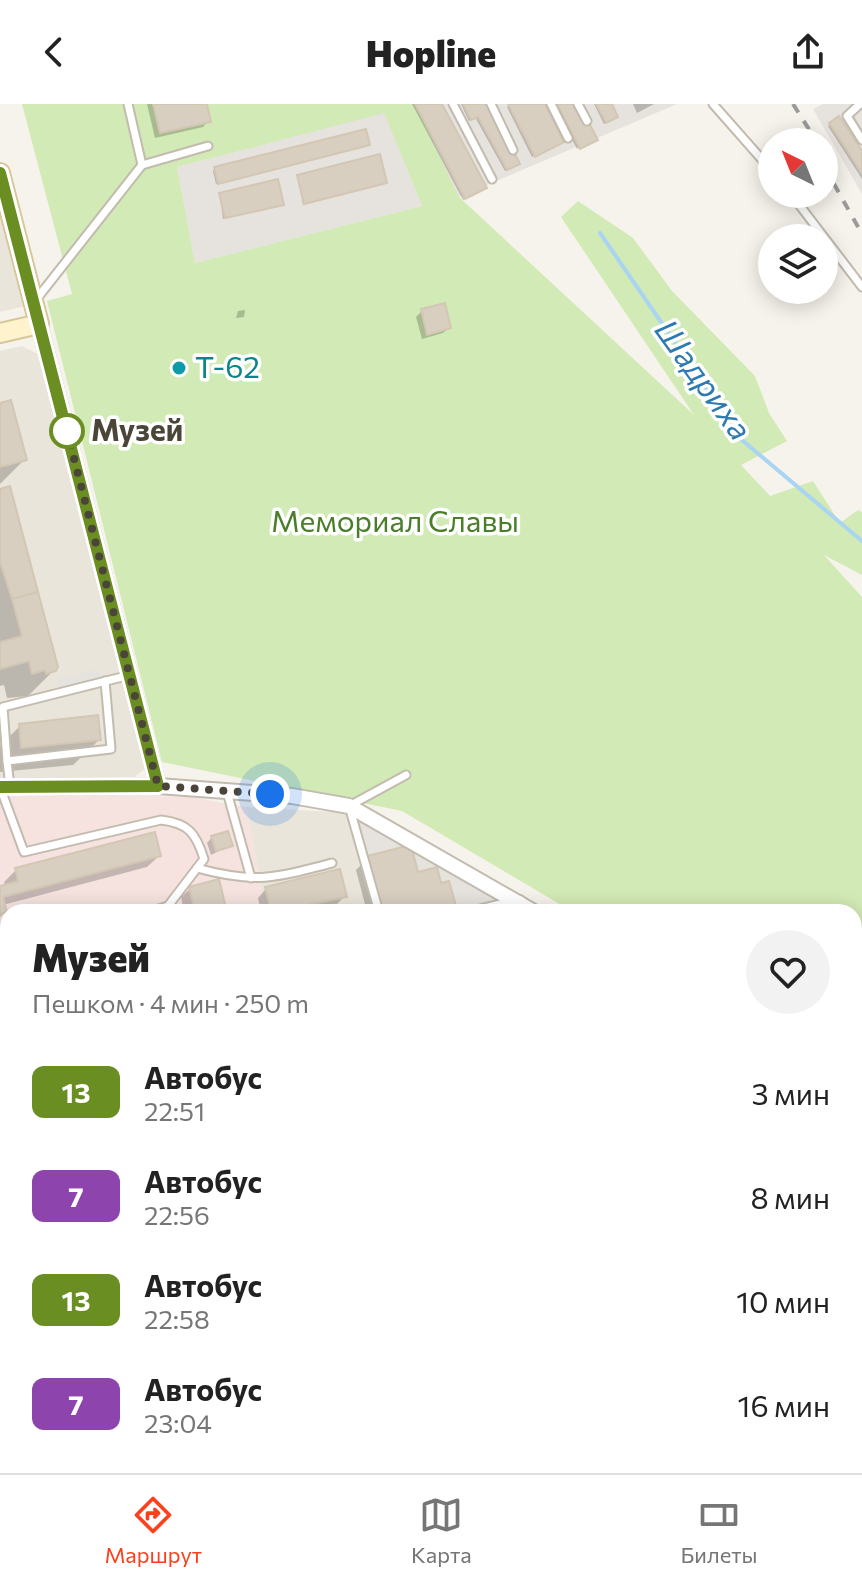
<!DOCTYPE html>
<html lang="ru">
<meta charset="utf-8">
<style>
body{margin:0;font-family:Commissioner,sans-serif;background:#f2f2f2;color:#222;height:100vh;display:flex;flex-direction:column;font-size:30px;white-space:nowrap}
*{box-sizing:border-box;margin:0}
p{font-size:26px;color:#767676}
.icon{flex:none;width:44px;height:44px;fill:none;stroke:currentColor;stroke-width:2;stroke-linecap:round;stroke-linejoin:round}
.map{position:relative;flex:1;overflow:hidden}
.sheet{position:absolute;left:0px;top:800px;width:862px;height:570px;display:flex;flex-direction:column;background:#fff;border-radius:24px 24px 0 0;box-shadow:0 4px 20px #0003}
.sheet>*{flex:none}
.badge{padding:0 16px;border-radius:12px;font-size:28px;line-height:52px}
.needle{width:52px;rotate:317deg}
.fabs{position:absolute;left:758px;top:24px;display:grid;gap:16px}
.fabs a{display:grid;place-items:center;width:80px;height:80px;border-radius:50%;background:#fff;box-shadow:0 4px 20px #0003;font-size:40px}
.you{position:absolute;width:40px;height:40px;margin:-20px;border:6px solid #fff;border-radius:50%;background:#1a73e8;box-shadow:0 0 0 12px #1a73e833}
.map>.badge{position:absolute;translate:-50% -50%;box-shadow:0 0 0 4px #fff}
.round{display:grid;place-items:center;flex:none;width:84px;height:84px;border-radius:42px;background:#f2f2f2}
.head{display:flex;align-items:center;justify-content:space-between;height:136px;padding:0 32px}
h1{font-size:38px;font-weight:800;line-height:60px}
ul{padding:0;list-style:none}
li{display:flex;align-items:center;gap:24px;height:104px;padding:0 32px}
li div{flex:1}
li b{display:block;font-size:30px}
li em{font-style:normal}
li .badge{min-width:88px;font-weight:700;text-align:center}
header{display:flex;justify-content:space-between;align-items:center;height:104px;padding:0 32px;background:#fff;font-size:36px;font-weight:800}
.tab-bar{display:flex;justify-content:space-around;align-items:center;height:112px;border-top:2px solid #e0e0e0;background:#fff;font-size:22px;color:#767676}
.tab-bar a{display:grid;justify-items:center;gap:4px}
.tab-bar .on{color:#fc3f1d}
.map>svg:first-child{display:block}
.residential{fill:#eae5da}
.industrial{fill:#e6e2dd}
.medical{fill:#f6e3e0}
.green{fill:#d2eab5;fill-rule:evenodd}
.parking{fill:#e5e3e0}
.shadow{fill:#0003}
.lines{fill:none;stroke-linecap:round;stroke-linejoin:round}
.stream{stroke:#a9d4f2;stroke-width:4}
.building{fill:#d8cfc1;stroke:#d3c7b4;stroke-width:2}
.lane-casing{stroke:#c2bbae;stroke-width:11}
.street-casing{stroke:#c2bbae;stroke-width:18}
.secondary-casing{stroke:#d6c79b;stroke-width:22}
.lane{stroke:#fff;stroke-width:7}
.street{stroke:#fff;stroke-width:14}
.secondary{stroke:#fff3cd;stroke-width:18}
.rail{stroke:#9a9a9a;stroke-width:4;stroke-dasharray:10 10;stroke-linecap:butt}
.line-casing{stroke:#fff;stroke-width:18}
.line{stroke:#6b8e23;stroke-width:12}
.walk{stroke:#4b4439;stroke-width:8;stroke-dasharray:0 14.4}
.culture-dot{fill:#0f9aa8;stroke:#fff;stroke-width:3}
.stop-dot{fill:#fff;stroke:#6b8e23;stroke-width:4}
.labels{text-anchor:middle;stroke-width:7;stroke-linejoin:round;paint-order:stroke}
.culture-label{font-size:30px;fill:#0d838f;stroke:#fff;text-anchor:start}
.stop-label{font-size:30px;font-weight:bold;fill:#4b4439;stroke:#fff;text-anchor:start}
.park-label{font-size:30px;fill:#4a7f2a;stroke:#fff}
.water-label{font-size:32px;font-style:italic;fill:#2e7ab2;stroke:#fff}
</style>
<header><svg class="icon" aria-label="back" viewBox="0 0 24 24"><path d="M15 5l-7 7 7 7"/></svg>Hopline<svg class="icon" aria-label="share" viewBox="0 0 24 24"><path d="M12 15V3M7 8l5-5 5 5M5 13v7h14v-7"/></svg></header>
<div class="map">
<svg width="862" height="1369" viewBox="0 0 862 1369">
<rect width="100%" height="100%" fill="#f6f3ec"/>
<g class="residential">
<polygon points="0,87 30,201 0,208"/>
<polygon points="22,242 40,251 44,260 147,663 131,676 0,680 0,247"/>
<polygon points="246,703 353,709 378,808 266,808"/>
<polygon points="862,816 862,1369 402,1369 404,1362 854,1362 854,817"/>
<polygon points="8,938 8,1072 0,1074 0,940"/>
<polygon points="8,1090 8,1362 328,1362 326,1369 0,1369 0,1092"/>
</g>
<g class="industrial">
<polygon points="413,0 677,0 459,93"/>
<polygon points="823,0 862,0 862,90 813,5"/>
<polygon points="384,8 422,102 195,159 177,63"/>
<polygon points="353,709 463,770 498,798 457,808 378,808"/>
</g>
<polygon class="medical" points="0,689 191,693 246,703 266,808 8,808 8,928 0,930"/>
<path class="green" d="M 22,0 L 415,0 L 459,93 L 694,311 L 561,113 L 578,97 L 633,134 L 672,187 L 755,272 L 769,309 L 787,337 L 741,361 L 770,392 L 813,377 L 840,419 L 858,406 L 862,408 L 862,471 L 824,451 L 862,493 L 862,868 L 854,868 L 854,808 L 573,808 L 402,707 L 162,658 L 47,197 L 72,190 ZM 384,9 L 422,102 L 195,159 L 177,63 Z"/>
<polygon class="parking" points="99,565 101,574 59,584 57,575"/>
<g class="shadow">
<polygon points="147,0 204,0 208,17 203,23 155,34"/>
<polygon points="412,0 440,0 482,85 463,96"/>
<polygon points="461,0 488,0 516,62 505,67 475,13 469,17"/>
<polygon points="512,0 542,0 559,39 532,53 507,3"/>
<polygon points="554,0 577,0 593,37 577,45"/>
<polygon points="594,0 609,0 614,14 604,20"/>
<polygon points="633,0 654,0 637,9"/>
<polygon points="830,20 862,51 862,75 828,22"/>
<polygon points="368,41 216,80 213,67 215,65"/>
<polygon points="298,73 385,78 303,101"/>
<polygon points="220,91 282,100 223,115"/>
<polygon points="245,206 244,213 236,214 238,207"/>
<polygon points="422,207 449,224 443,229 422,235 416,213"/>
<polygon points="0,301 25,355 0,380"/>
<polygon points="0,387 54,566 28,592 7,594 4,581 0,582"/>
<polygon points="20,622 99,636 73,661 0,668 0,642"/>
<polygon points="212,733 231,741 211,751 207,739"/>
<polygon points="159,752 147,763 3,801 5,808 0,813 0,784 5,783 4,778 16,766"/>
<polygon points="368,754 439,781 454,802 447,808 367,808 356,766"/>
<polygon points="190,785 225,808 184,808 181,793"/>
<polygon points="266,785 345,792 336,801 308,808 261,808 258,794"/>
<polygon points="856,967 862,971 862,1000 854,995"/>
<polygon points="854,1052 860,1056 854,1066"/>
<polygon points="3,1248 6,1259 0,1265 0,1249"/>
<polygon points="8,1330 8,1348 5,1349 2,1335"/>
<polygon points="131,1362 156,1362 141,1369 133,1369"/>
<polygon points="591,1362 621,1362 617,1369 603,1369"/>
</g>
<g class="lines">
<polyline class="stream" points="600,129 742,336 862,437"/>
</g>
<g class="building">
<polygon points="153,0 207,0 211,18 160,29"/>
<polygon points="415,0 442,0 487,84 465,95"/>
<polygon points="463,0 490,0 520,60 507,66 478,13 471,16"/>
<polygon points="508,0 545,0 564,38 535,53"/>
<polygon points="557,0 579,0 598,36 580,45"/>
<polygon points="596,0 612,0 618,13 606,19"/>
<polygon points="839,12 862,47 862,70 829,19"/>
<polygon points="366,25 370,41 218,80 214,63"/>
<polygon points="380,50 387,79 304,100 297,71"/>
<polygon points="278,75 284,101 225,114 219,89"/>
<polygon points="445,199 451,224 427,231 421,205"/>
<polygon points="11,296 27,356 0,363 0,299"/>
<polygon points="10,382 38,488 12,495 0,458 0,385"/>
<polygon points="38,488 58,563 56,567 46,570 45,566 32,570 29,557 0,565 0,538 22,532 12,495"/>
<polygon points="98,611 101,636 21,644 19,620"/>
<polygon points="228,727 233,742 216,747 211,732"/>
<polygon points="155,728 161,752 3,793 7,808 0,810 0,782 18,777 15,764"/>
<polygon points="411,741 418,768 437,763 441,779 449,777 456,802 433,808 397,808 396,805 381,808 367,752"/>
<polygon points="340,765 347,793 271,808 265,783"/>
<polygon points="219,775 227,808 195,808 189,783"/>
<polygon points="8,856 8,883 0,885 0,858"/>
<polygon points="856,965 862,968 862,992 854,987"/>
<polygon points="7,998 8,1012 0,1014 0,1000"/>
<polygon points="8,1283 8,1298 1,1300 0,1285"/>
<polygon points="97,1362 99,1369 82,1369 81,1365"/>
<polygon points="376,1362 392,1362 390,1369 374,1369"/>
<polygon points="461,1362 499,1362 494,1369 463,1369 459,1366"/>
</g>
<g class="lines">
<g class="lane-casing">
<g id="lane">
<polyline points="453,0 492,75"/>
<polyline points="491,0 513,46"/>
<polyline points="551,0 568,34"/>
<polyline points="578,0 587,17"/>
<polyline points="713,0 772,67"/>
<polyline points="860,0 847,12 862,36"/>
<polyline points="142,61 208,42"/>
<polyline points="791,90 862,183"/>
<polyline points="35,197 142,61 128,0"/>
<polyline points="7,657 3,603 130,571"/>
<path d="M 0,683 L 24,748 L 161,716 C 188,719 196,729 204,755 L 168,802 L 149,808"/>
<polyline points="10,683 7,657 111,645 105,577"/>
<polyline points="227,688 251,774"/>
<path d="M 197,764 C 254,780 276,774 332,759"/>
<polyline points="379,808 349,702 406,671"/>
<polyline points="0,852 8,849"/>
<polyline points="409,1369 411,1362"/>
</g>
</g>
<g class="street-casing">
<g id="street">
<polyline points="39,220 158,682"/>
<polyline points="0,683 158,682 292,692 349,702 534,808"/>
<polyline points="482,808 519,799"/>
<polyline points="0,927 8,925"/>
<polyline points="854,1019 862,1024"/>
<polyline points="0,1084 8,1082"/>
<polyline points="0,1130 8,1167"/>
<polyline points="0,1224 8,1222"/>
<polyline points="854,1271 862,1275"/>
<polyline points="0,1361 8,1359"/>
<polyline points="63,1362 64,1369"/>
<polyline points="547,1362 559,1369"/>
<polyline points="442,1369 444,1362"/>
</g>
</g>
<g class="secondary-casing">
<polyline id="secondary" points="0,69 39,220 0,229"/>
</g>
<use href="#lane" class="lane"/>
<use href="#street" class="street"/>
<use href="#secondary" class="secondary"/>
<g class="rail">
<polyline points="793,0 817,38"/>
<polyline points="824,62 862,130"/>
</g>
</g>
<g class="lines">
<g class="line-casing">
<polyline id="line" points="0,69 158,682 0,683"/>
</g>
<use href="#line" class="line"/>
<polyline class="walk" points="67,327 158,682 270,690"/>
</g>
<circle class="culture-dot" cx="179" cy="264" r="8"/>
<circle class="stop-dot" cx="67" cy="327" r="16"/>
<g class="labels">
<g class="culture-label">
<text x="195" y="274">Т-62</text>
</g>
<g class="stop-label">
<text x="91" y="337">Музей</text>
</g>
<g class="park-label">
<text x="395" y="428">Мемориал Славы</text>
</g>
<g class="water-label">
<text transform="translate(703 276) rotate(54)" y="11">Шадриха</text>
</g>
</g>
</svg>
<div class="fabs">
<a><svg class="needle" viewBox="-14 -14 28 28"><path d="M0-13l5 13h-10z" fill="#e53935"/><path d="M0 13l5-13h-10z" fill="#767676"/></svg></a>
<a><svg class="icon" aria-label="layers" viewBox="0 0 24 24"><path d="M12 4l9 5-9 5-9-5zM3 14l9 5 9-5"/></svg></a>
</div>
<div class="you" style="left:270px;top:690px"></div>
<section class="sheet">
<div class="head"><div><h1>Музей</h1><p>Пешком · 4 мин · 250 m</p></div><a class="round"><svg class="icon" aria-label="heart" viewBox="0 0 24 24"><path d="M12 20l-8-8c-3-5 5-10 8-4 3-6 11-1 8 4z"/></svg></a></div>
<ul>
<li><span class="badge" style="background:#6b8e23;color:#fff">13</span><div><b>Автобус</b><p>22:51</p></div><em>3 мин</em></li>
<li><span class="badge" style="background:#8e44ad;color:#fff">7</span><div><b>Автобус</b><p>22:56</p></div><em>8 мин</em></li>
<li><span class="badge" style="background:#6b8e23;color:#fff">13</span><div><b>Автобус</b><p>22:58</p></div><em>10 мин</em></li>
<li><span class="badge" style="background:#8e44ad;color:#fff">7</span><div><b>Автобус</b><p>23:04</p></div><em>16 мин</em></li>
</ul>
</section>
</div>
<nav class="tab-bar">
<a class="on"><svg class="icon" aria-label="directions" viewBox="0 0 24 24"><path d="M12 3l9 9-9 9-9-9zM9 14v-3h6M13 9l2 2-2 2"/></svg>Маршрут</a>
<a><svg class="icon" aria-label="map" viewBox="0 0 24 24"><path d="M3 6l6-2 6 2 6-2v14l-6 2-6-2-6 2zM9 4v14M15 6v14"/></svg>Карта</a>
<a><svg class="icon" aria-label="tickets" viewBox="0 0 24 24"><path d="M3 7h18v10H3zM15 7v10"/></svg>Билеты</a>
</nav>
